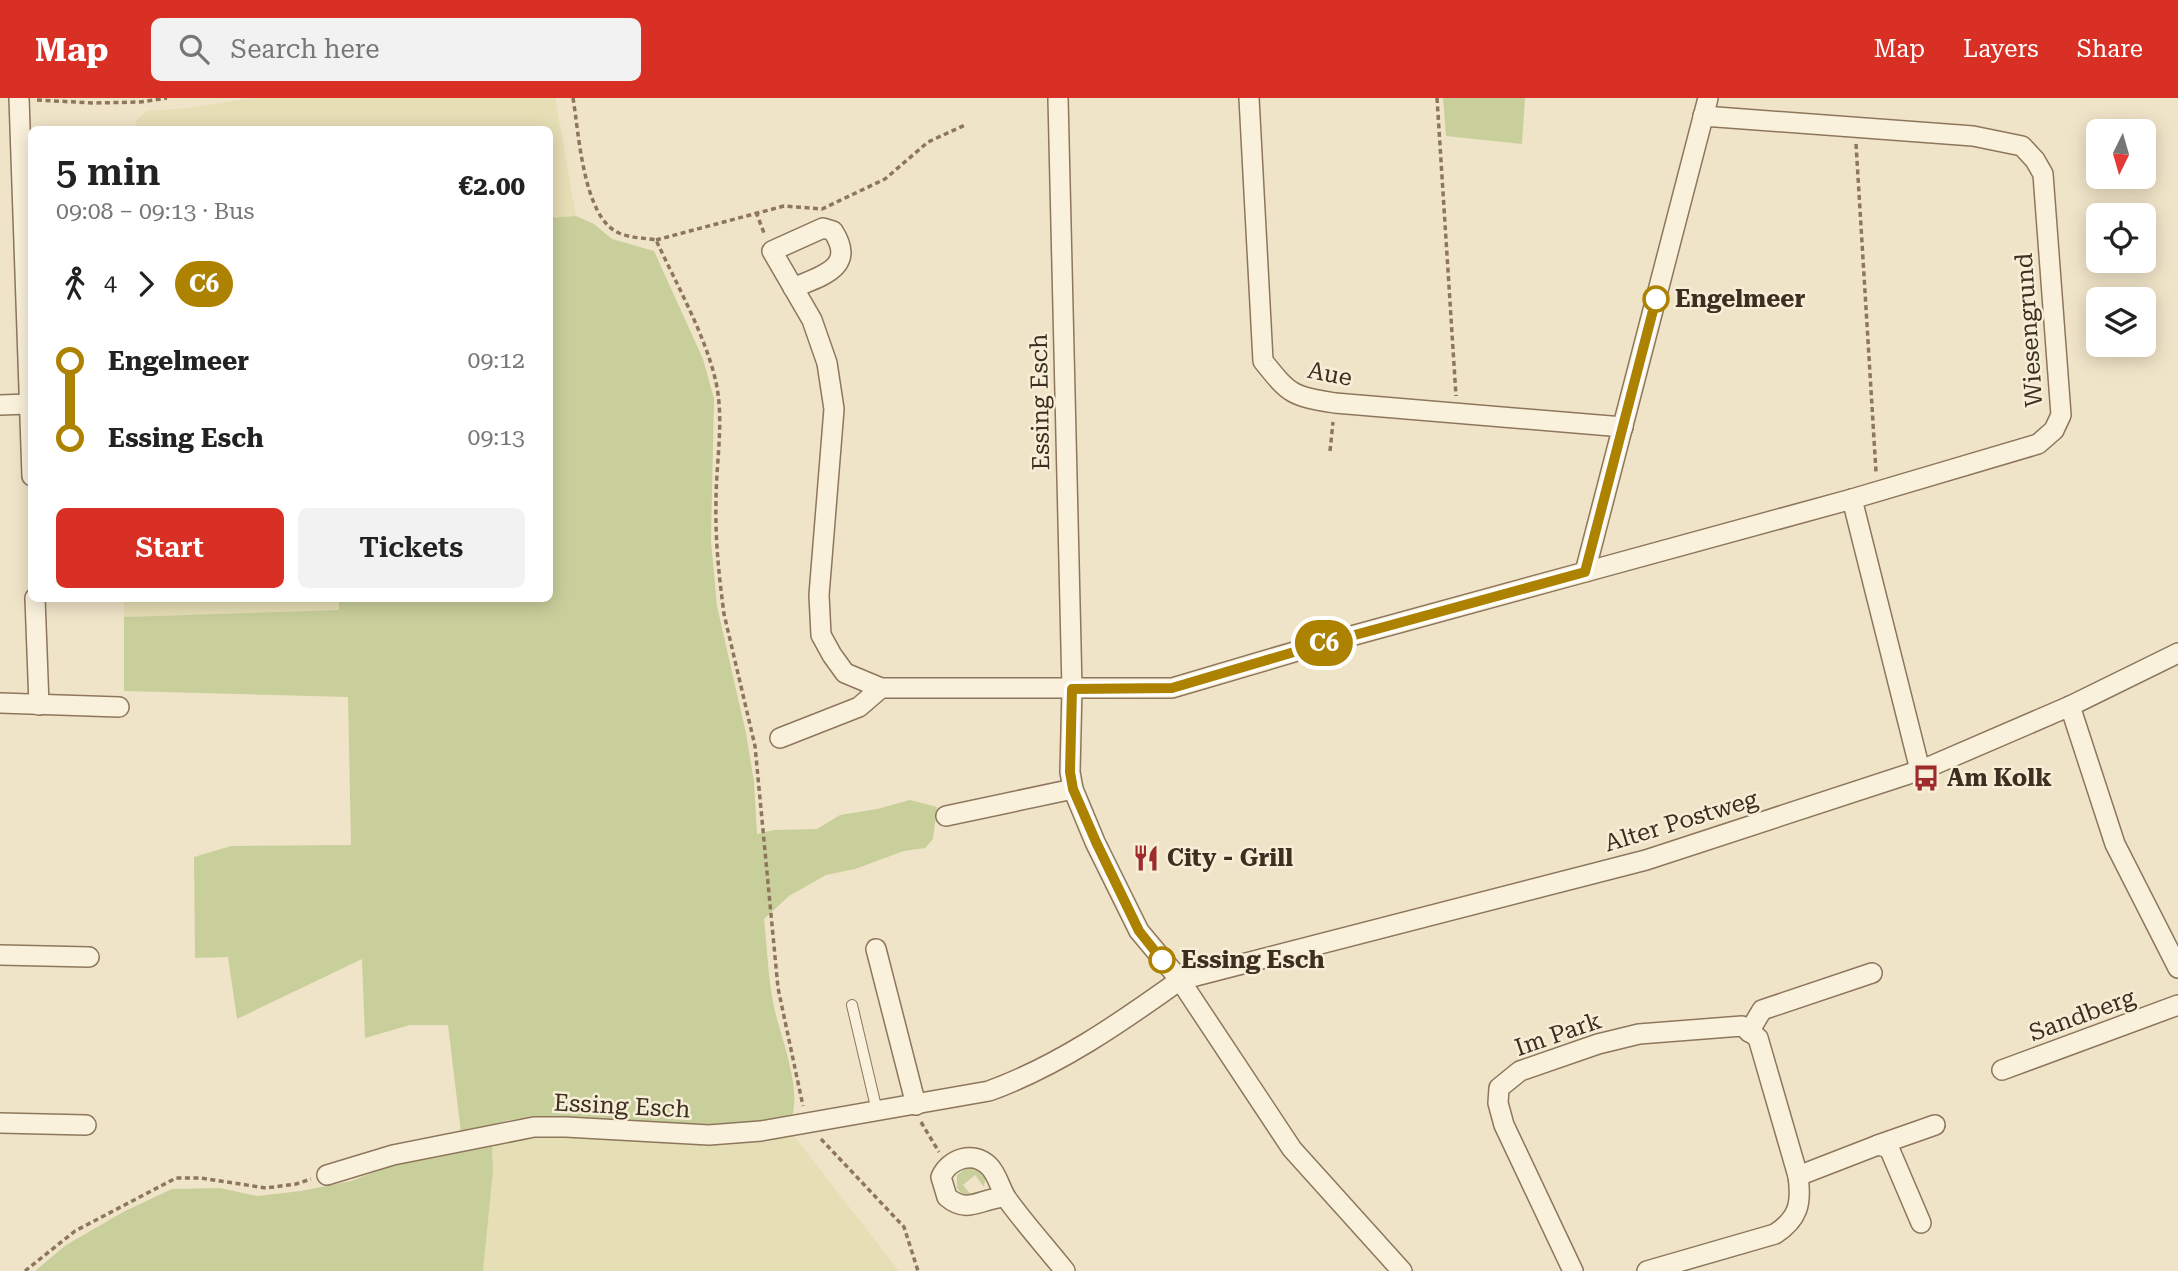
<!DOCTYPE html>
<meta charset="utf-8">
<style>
body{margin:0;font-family:"Roboto Serif",serif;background:#f2f2f2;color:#222;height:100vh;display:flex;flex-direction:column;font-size:26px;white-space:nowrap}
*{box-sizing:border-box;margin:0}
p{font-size:23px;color:#767676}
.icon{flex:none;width:38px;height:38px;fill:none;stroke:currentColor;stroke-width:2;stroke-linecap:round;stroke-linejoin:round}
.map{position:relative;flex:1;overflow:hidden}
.panel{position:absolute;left:28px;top:28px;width:525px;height:476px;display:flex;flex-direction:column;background:#fff;border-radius:10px;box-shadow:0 4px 18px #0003}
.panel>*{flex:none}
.badge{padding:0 14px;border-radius:23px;font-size:24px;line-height:46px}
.needle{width:46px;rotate:185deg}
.controls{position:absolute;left:2086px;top:21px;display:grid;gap:14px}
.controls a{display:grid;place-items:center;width:70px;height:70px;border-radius:10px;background:#fff;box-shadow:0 4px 18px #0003;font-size:35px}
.map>.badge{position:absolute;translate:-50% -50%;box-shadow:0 0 0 4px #fff}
.legs{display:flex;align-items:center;gap:10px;height:77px;padding:0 28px;font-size:23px}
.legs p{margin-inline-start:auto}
.summary{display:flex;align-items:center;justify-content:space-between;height:119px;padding:0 28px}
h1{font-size:38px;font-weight:600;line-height:52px}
.button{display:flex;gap:14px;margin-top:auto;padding:14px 28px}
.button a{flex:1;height:80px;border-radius:10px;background:#d93025;color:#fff;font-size:28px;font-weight:600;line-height:80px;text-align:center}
.button a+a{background:#f2f2f2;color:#222}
ul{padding:0 28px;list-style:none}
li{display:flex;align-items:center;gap:24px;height:77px;font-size:26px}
li i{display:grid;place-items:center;width:10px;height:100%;margin:0 9px;background:currentColor}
li i::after{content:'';width:18px;height:18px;margin:-9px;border:5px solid;border-radius:50%;background:#fff}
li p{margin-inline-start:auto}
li:first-child i{background:linear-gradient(#0000 50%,currentColor 0)}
li:last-child i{background:linear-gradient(currentColor 50%,#0000 0)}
header{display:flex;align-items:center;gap:42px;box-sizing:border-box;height:98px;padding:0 35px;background:#d93025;color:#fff}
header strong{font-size:33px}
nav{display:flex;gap:38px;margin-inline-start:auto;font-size:24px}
.search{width:490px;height:63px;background:#f2f2f2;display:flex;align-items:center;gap:18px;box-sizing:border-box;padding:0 24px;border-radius:10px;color:#767676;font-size:26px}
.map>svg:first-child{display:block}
.farmland{fill:#e6deb5}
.green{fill:#c9cf9b}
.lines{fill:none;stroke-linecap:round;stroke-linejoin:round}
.service-casing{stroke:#8d765c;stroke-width:12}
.minor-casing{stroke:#8d765c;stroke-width:22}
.path{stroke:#8d765c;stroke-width:3.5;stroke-dasharray:5 3.5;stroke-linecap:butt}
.service{stroke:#faf1dc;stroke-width:10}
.minor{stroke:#faf1dc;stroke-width:19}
.line-1-casing{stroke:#fff;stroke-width:16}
.line-1{stroke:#ac8200;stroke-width:10}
.stop-1-dot{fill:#fff;stroke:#ac8200;stroke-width:3.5}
.labels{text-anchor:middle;stroke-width:5;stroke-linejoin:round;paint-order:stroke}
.stop-label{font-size:24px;font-weight:bold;fill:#3d2e20;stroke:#f7eed8;text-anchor:start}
.street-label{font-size:24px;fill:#3d2e20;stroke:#f7eed8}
.poi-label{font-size:24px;font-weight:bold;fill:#3d2e20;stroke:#f7eed8;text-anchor:start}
</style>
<header>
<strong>Map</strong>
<div class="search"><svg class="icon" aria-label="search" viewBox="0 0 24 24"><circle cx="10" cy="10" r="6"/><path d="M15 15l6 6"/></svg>Search here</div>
<nav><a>Map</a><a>Layers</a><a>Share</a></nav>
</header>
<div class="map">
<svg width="2178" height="1173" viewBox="0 0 2178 1173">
<rect width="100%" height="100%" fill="#f0e4c8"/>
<g class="farmland">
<polygon points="251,0 555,0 576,118 550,120 550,32 135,32 136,23 147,13 190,10"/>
<polygon points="124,500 339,501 340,512 124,519"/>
<polygon points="548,1034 682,1044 793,1037 899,1173 483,1173 493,1073 492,1046"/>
</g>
<g class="green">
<polygon points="1443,0 1525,0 1522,46 1446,38"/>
<path d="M 576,118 L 594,126 L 612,141 L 654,153 L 703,261 L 714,301 L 711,443 L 717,508 L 746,635 L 754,684 L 757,736 L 774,732 L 817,731 L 840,717 L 877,711 L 910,702 L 937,709 L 933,741 L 925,750 L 904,753 L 855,771 L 826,777 L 789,798 L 764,821 C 767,848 768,877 773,904 C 779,936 803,990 791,1022 L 731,1032 L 545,1020 L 509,1022 L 461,1035 L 448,927 L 410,927 L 365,940 L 362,861 L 237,921 L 228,859 L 195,860 L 194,759 L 231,748 L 351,747 L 348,599 L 124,593 L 124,519 L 339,512 L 339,500 L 550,500 L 550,120 Z"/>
<polygon points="492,1046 493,1073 483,1173 35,1173 66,1147 125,1113 172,1091 220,1090 257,1098 301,1093 351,1083 399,1065"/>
<polygon points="974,1069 986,1077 984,1089 975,1077 963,1087 972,1098 962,1096 957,1090 957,1077 965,1071"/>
</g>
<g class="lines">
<g class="service-casing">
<polyline id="service" points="852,907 877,1013"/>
</g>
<g class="minor-casing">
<g id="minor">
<polyline points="19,0 32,378"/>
<polyline points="1058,0 1072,591 1070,674 1073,691 1095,744 1139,833 1180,882 1292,1051 1402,1173"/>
<path d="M 1249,0 L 1263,263 C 1290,297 1292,298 1335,305 L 1623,329"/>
<path d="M 793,190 C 821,178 857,170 833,133 L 823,130 L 772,153 L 812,222 L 827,265 L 834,311 L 819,497 L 821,537 L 832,557 L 845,575 L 881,590 L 1172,590 L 1311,549 L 1585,474 L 1708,0"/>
<polyline points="0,307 29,306"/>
<polyline points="1852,401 1920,672"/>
<polyline points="1585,474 1852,401 2038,346 2054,332 2061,317 2043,76 2035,62 2022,48 1973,38 1703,18"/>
<polyline points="35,500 39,607"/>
<polyline points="0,605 119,609"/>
<polyline points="2070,608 2115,746 2178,870"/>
<polyline points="780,640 859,609 881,590"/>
<polyline points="946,718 1073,691"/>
<polyline points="876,851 916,1007"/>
<polyline points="0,857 89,859"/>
<polyline points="1749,934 1762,912 1872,875"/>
<polyline points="2002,972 2178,907"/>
<polyline points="0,1025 86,1027"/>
<path d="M 327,1077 L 393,1057 L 534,1029 L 566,1029 L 709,1037 L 761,1033 L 989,993 C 1058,968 1120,925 1180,882 L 1646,762 L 1924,671 L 2070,608 L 2178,555"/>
<polyline points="1798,1078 1878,1047"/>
<path d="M 1005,1099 C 981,1100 968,1117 947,1099 L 941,1079 C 949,1061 973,1052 989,1068 C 998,1077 1000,1091 1007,1101 C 1025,1126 1046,1149 1065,1173"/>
<polyline points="1921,1125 1889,1050 1878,1047 1935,1027"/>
<path d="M 1573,1173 L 1504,1027 L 1498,1005 L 1499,990 L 1520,973 L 1598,946 L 1639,936 L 1742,928 L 1758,940 L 1798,1078 C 1802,1106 1798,1121 1775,1136 L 1647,1173"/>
</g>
</g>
<g class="path">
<path d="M 573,0 C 579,35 583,120 619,135 C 630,140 645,140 656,142 C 676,185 704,235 715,280 C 725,320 716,363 716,403 C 715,441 719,478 724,516 L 755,648 L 778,890 L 803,1008"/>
<polyline points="1437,0 1456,298"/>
<polyline points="37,2 93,5 140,4 167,0"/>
<polyline points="1856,46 1876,374"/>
<polyline points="756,114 764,135"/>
<polyline points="656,142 784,108 822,111 885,81 928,44 965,27"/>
<polyline points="1330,353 1333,324"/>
<polyline points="921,1024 939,1054"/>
<polyline points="821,1041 904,1129 918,1173"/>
<polyline points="25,1173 75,1133 176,1080 201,1080 266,1090 296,1086 311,1081"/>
</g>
<use href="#service" class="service"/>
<use href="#minor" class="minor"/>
</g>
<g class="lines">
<g class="line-1-casing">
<polyline id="line-1" points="1162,862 1139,833 1096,744 1073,691 1070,674 1072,591 1172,590 1311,549 1585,474 1656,201"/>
</g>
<use href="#line-1" class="line-1"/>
</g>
<defs>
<g id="bus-bare" transform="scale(2.1)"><path d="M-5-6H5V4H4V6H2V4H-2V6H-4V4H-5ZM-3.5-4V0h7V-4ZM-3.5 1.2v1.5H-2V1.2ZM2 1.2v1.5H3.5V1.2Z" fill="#9e2a2b" stroke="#f7eed8" stroke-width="2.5" paint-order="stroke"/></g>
<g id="restaurant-bare" transform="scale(2.1)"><path d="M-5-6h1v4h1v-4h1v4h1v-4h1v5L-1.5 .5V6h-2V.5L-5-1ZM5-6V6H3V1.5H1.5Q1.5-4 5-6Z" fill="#9e2a2b" stroke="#f7eed8" stroke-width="2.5" paint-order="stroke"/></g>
</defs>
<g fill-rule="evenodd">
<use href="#bus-bare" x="1926" y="680"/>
<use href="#restaurant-bare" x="1146" y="760"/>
</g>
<g class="stop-1-dot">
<circle cx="1656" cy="201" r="12"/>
<circle cx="1162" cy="862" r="12"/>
</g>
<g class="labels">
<g class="stop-label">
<text x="1675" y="209">Engelmeer</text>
<text x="1181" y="870">Essing Esch</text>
</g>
<g class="street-label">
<text transform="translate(2029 232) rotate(-94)" y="8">Wiesengrund</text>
<text transform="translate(1330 276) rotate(11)" y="8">Aue</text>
<text transform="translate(1040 304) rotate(-91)" y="8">Essing Esch</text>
<text transform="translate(1681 723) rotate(-17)" y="8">Alter Postweg</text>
<text transform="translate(2082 917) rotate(-20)" y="8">Sandberg</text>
<text transform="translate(1558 936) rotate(-19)" y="8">Im Park</text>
<text transform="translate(622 1008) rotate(3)" y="8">Essing Esch</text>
</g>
<g class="poi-label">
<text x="1947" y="688">Am Kolk</text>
<text x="1167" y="768">City - Grill</text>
</g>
</g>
</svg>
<div class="controls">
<a><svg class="needle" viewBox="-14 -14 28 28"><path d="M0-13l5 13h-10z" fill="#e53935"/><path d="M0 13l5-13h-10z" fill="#767676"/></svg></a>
<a><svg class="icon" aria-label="locate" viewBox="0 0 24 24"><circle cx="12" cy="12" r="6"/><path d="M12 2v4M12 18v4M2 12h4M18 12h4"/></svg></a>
<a><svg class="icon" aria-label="layers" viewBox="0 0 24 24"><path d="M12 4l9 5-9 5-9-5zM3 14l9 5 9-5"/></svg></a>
</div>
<b class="badge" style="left:1324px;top:545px;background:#ac8200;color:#fff">C6</b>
<section class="panel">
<div class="summary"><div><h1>5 min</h1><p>09:08 – 09:13 · Bus</p></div><b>€2.00</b></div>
<div class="legs"><svg class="icon" aria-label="walk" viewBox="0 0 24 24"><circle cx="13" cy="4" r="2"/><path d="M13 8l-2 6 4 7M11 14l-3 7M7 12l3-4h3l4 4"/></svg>4<svg class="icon" aria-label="forward" viewBox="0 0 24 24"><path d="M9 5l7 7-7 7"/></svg><b class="badge" style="background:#ac8200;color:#fff">C6</b></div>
<ul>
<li><i style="color:#ac8200"></i><b>Engelmeer</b><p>09:12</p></li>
<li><i style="color:#ac8200"></i><b>Essing Esch</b><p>09:13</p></li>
</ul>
<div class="button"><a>Start</a><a>Tickets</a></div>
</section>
</div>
